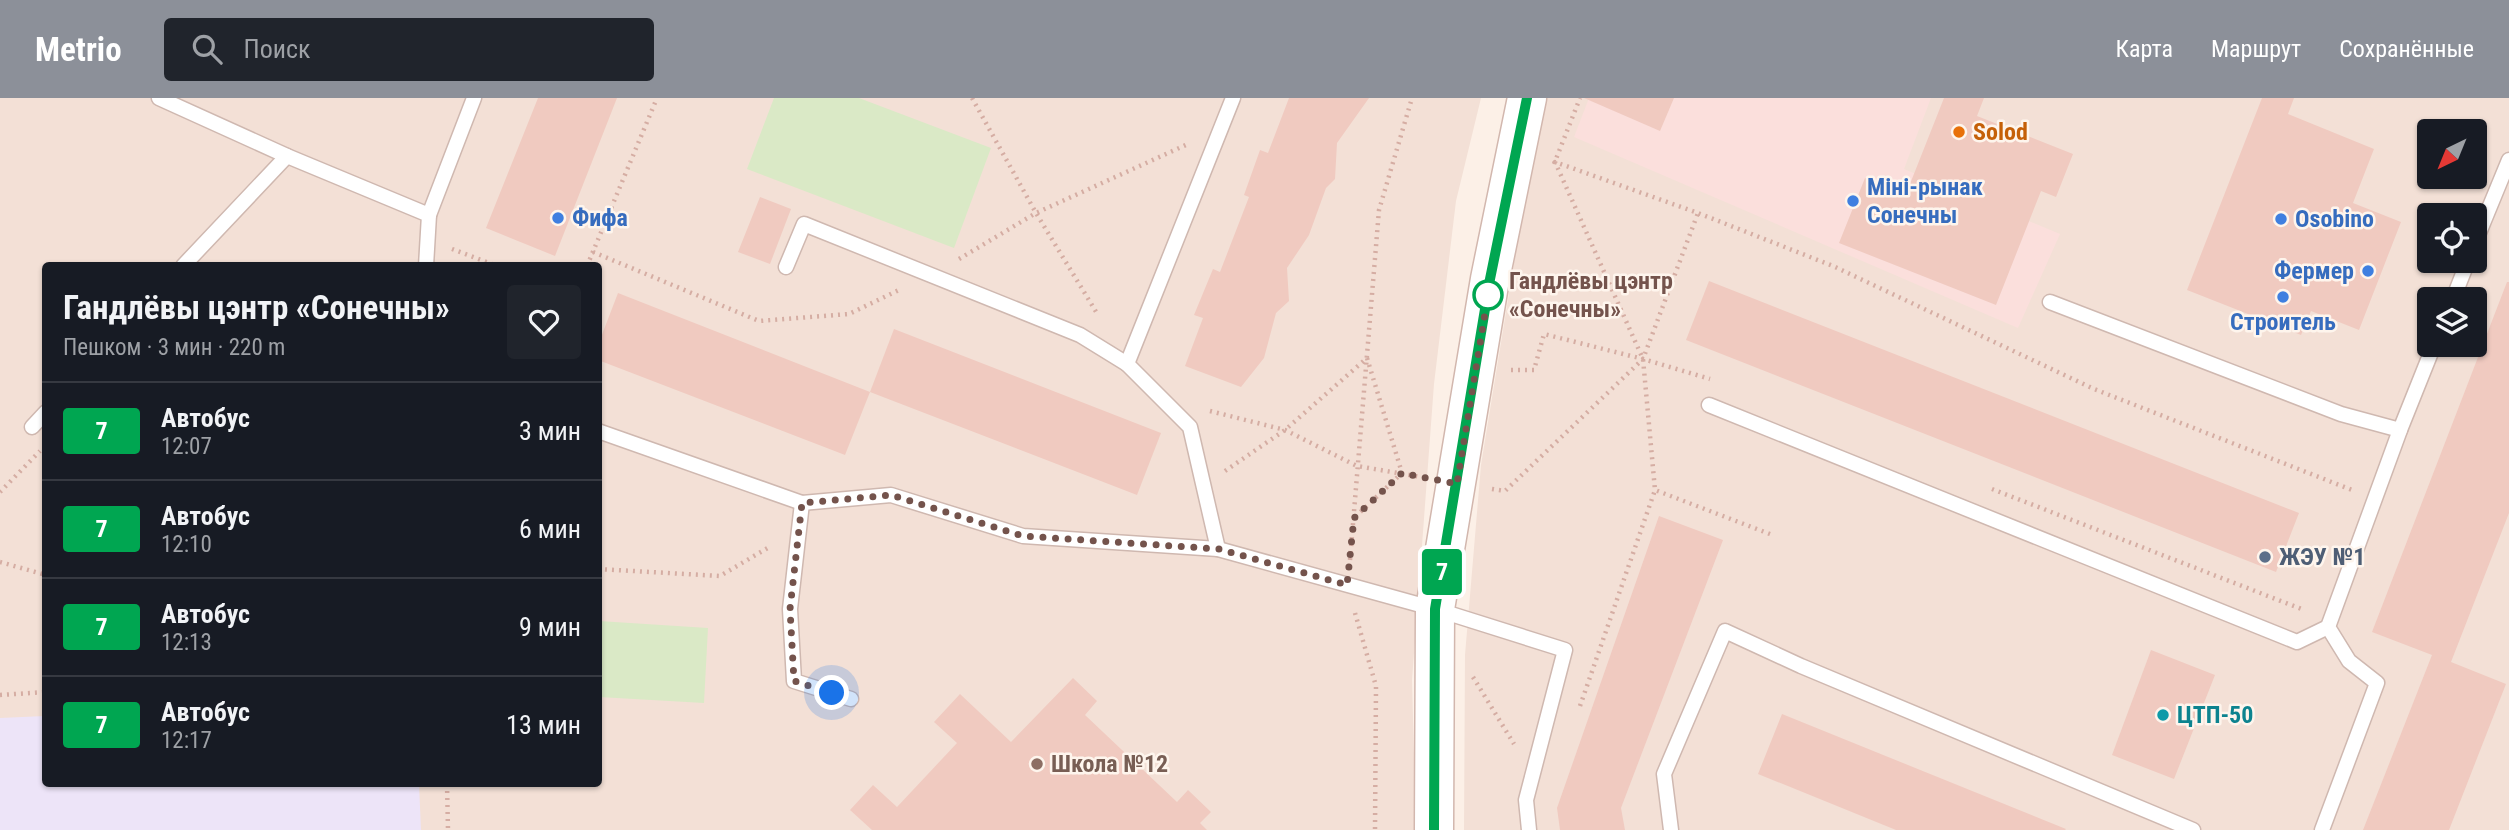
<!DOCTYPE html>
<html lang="ru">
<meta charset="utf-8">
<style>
body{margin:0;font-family:"Roboto Condensed",sans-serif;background:#20242c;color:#f1f3f6;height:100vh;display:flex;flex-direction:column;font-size:26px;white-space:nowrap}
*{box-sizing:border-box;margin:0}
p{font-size:23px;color:#9ea1a6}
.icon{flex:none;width:38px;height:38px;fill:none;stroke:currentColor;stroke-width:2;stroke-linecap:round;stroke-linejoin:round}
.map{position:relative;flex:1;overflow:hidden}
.details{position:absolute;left:42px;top:164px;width:560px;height:525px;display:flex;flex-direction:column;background:#171b24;border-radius:7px;box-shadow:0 2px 5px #0004}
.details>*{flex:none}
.badge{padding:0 14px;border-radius:5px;font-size:24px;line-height:46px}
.needle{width:46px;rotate:223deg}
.tools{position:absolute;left:2417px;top:21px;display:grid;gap:14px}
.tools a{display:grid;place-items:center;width:70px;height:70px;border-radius:7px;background:#171b24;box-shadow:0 2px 5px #0004;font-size:35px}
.you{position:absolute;width:35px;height:35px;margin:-18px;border:5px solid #fff;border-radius:50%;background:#1a73e8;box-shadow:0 0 0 10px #1a73e833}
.map>.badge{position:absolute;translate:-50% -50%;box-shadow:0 0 0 4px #fff}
.round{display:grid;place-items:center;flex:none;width:74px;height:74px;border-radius:7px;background:#20242c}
.summary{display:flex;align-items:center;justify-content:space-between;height:119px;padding:0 21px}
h1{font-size:33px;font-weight:700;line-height:52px}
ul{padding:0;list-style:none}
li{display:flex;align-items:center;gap:21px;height:98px;padding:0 21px;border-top:2px solid #363941}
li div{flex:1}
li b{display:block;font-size:26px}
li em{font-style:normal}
li .badge{min-width:77px;font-weight:700;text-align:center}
header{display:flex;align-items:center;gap:42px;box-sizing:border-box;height:98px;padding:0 35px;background:#8c9099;color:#fff}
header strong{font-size:33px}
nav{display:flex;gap:38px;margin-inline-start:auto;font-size:24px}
.search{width:490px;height:63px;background:#20242c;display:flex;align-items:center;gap:18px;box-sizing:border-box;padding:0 24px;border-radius:7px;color:#9ea1a6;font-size:26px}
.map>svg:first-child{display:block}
.residential{fill:#f3e0d6;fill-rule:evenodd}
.commercial{fill:#fbdfdc}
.education{fill:#ede4f8}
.green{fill:#dae9c6}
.building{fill:#f0cac0}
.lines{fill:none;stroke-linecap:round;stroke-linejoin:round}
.service-casing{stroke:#cfb8b0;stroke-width:17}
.secondary-casing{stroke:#d2b7ae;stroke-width:41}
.path{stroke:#d5ada3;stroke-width:4.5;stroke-dasharray:2 5;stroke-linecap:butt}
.service{stroke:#fff;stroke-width:14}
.secondary{stroke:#fff;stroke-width:38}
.line-casing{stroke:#fff;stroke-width:16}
.line{stroke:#00a651;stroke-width:10}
.walk{stroke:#74534c;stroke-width:7;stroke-dasharray:0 12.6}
.food-dot{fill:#e8710a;stroke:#fef5ed;stroke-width:2.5}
.shop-dot{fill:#3f7fe0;stroke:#fef5ed;stroke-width:2.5}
.stop-dot{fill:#fff;stroke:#00a651;stroke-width:3.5}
.service-dot{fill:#5c6f8a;stroke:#fef5ed;stroke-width:2.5}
.culture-dot{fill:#0f9aa8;stroke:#fef5ed;stroke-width:2.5}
.education-dot{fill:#8d6e63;stroke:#fef5ed;stroke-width:2.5}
.labels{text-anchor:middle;stroke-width:5;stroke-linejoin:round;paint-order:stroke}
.food-label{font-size:24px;font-weight:bold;fill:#c56008;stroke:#fef5ed;text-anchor:start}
.shop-label{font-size:24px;font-weight:bold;fill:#366cbe;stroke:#fef5ed;text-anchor:start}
.stop-label{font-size:24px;font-weight:bold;fill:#74534c;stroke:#fef5ed;text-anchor:start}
.service-label{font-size:24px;font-weight:bold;fill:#4e5e75;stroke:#fef5ed;text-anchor:start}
.culture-label{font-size:24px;font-weight:bold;fill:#0d838f;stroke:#fef5ed;text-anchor:start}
.education-label{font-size:24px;font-weight:bold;fill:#785e54;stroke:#fef5ed;text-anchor:start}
</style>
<header>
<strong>Metrio</strong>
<div class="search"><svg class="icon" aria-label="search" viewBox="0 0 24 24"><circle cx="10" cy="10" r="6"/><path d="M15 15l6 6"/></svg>Поиск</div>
<nav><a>Карта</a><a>Маршрут</a><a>Сохранённые</a></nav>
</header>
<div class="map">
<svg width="2509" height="732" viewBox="0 0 2509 732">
<rect width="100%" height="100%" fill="#fcf0e7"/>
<g class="residential">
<path d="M 0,0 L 1481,0 L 1456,103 L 1434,286 L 1412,582 L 1416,732 L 0,732 ZM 46,168 L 598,168 L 598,686 L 46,686 Z"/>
<path d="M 1547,0 L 2509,0 L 2509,732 L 1464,732 L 1465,557 L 1481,367 L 1536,30 ZM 2429,33 L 2474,33 L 2474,79 L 2429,79 ZM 2429,117 L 2474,117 L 2474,163 L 2429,163 ZM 2429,201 L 2474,201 L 2474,247 L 2429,247 Z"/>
</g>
<polygon class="commercial" points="1589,0 1931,0 1904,71 2060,136 2018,230 1574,39"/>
<polygon class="education" points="45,618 46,686 419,686 421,732 0,732 0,620"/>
<g class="green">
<polygon points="774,0 859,0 991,50 954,150 747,71"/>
<polygon points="599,523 708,530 704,605 599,599"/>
</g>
<g class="building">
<polygon points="538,0 617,0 555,158 486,130"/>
<polygon points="1289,0 1369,0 1337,45 1335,81 1326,90 1309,137 1287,170 1289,203 1276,215 1264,260 1241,289 1185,268 1203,220 1194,217 1213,171 1220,174 1249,99 1244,97 1260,52 1268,55"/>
<polygon points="1584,0 1674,0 1660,33"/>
<polygon points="1944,0 1984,0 1977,18 2073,56 2056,99 2041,93 1996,207 1839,145 1865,80 1906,96"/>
<polygon points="2262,0 2294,0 2288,16 2374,51 2353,105 2401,124 2359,232 2311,213 2301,237 2187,192"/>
<polygon points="760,99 791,111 770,166 738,154"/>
<polygon points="1709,183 2299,415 2276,474 1686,242"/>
<polygon points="2507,184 2509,184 2509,415 2451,564 2506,586 2449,732 2363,732 2432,557 2372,534"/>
<polygon points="618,195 870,294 845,357 598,262 598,247"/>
<polygon points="894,231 1161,335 1137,397 870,294"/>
<polygon points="1659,418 1723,442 1621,710 1625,732 1560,732 1557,710"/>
<polygon points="2151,552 2215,577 2174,681 2112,657"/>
<polygon points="1073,580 1097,603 1085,617 1177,704 1188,692 1211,714 1200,725 1207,732 872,732 850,712 873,687 897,709 957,645 934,624 960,596 1011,644"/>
<polygon points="1782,616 2066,731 2065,732 1896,732 1758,676"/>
</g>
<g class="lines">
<g class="service-casing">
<g id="service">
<polyline points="159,0 287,58 429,117 426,168"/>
<polyline points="429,117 474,0"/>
<polyline points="2474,147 2509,62"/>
<polyline points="183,168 287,58"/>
<polyline points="786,169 804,126 1080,237 1127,266"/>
<polyline points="2453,201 2468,163"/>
<polyline points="2050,204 2341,316 2400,332"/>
<polyline points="1709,307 2297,544 2328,529"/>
<polyline points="32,329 46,314"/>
<polyline points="598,333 802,405 891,397 1023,438 1218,451 1435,511 1565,552 1526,702 1529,732"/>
<polyline points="802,405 790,511 794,583 851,601"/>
<polyline points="1218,451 1190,329 1127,266 1233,0"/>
<polyline points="1671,732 1664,676 1725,533 1801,568 2193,732"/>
<polyline points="2322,732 2377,585 2349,563 2328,529 2400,332 2434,247"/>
</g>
</g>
<g class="secondary-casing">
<polyline id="secondary" points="1434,732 1435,511 1490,181 1527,0"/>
</g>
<g class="path">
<polyline points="972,0 1036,115 1098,217"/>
<polyline points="1554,66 1580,0"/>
<polyline points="452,151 497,168"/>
<polyline points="593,154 759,223 849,216 901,191"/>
<polyline points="959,161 1036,115 1188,46"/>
<polyline points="587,168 657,0"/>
<polyline points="1511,272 1534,272 1544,236 1643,261 1698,115"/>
<polyline points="1210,313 1285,332 1357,368 1421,379"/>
<polyline points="1225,373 1285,332 1367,260 1402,375 1355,419"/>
<polyline points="1492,391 1505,393 1643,261 1710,281"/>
<polyline points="1992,391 2304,512"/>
<polyline points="0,394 40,353"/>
<polyline points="1770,436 1655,392 1643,261 1555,64 1698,115 1833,168 2094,291 2352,392"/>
<polyline points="1350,462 1379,112 1412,0"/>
<polyline points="0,464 46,477"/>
<polyline points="598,471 720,478 771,448"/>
<polyline points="1355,515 1376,588 1375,732"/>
<polyline points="1473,579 1514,646"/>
<polyline points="0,597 46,594"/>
<polyline points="1580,608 1655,392"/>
<polyline points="447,686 448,732"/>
</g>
<use href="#service" class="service"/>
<use href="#secondary" class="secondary"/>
</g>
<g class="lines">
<g class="line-casing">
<polyline id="line" points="1434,732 1435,511 1490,181 1527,0"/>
</g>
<use href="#line" class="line"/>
<polyline class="walk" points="832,595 794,583 790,511 802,405 891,397 1023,438 1219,451 1347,487 1354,420 1402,375 1457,386 1488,197"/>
</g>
<circle class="food-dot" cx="1959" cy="34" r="7"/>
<g class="shop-dot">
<circle cx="1853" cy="103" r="7"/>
<circle cx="558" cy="120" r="7"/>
<circle cx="2281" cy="121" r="7"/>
<circle cx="2368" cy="173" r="7"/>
<circle cx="2283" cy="199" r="7"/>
</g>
<circle class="stop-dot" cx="1488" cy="197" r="14"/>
<circle class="service-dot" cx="2265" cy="459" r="7"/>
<circle class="culture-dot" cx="2163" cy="617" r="7"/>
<circle class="education-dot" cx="1037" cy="666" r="7"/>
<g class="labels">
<g class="food-label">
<text x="1973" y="42">Solod</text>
</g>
<g class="shop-label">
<text x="1867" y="97">Міні-рынак<tspan x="1867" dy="28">Сонечны</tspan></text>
<text x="572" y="128">Фифа</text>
<text x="2295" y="129">Osobino</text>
<text x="2354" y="181" text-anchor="end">Фермер</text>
<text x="2283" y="232" text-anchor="middle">Строитель</text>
</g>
<g class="stop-label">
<text x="1509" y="191">Гандлёвы цэнтр<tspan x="1509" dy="28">«Сонечны»</tspan></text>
</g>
<g class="service-label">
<text x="2279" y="467">ЖЭУ №1</text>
</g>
<g class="culture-label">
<text x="2177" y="625">ЦТП-50</text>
</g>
<g class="education-label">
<text x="1051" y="674">Школа №12</text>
</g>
</g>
</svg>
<div class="tools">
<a><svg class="needle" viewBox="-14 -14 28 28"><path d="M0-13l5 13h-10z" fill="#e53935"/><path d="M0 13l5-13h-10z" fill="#9ea1a6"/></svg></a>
<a><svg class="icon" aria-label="locate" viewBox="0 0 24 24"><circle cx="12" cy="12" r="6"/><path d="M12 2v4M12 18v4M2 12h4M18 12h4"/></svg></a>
<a><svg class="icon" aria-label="layers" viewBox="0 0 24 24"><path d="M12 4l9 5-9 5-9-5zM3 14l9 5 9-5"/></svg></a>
</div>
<div class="you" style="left:832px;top:595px"></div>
<b class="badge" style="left:1442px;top:474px;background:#00a651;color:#fff">7</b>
<section class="details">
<div class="summary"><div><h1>Гандлёвы цэнтр «Сонечны»</h1><p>Пешком · 3 мин · 220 m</p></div><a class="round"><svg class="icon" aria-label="heart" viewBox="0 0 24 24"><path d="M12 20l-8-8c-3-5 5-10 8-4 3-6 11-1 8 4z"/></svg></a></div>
<ul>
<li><span class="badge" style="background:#00a651;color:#fff">7</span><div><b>Автобус</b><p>12:07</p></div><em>3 мин</em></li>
<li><span class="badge" style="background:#00a651;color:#fff">7</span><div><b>Автобус</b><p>12:10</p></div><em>6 мин</em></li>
<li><span class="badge" style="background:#00a651;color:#fff">7</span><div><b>Автобус</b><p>12:13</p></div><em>9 мин</em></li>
<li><span class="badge" style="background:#00a651;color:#fff">7</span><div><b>Автобус</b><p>12:17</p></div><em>13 мин</em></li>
</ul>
</section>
</div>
